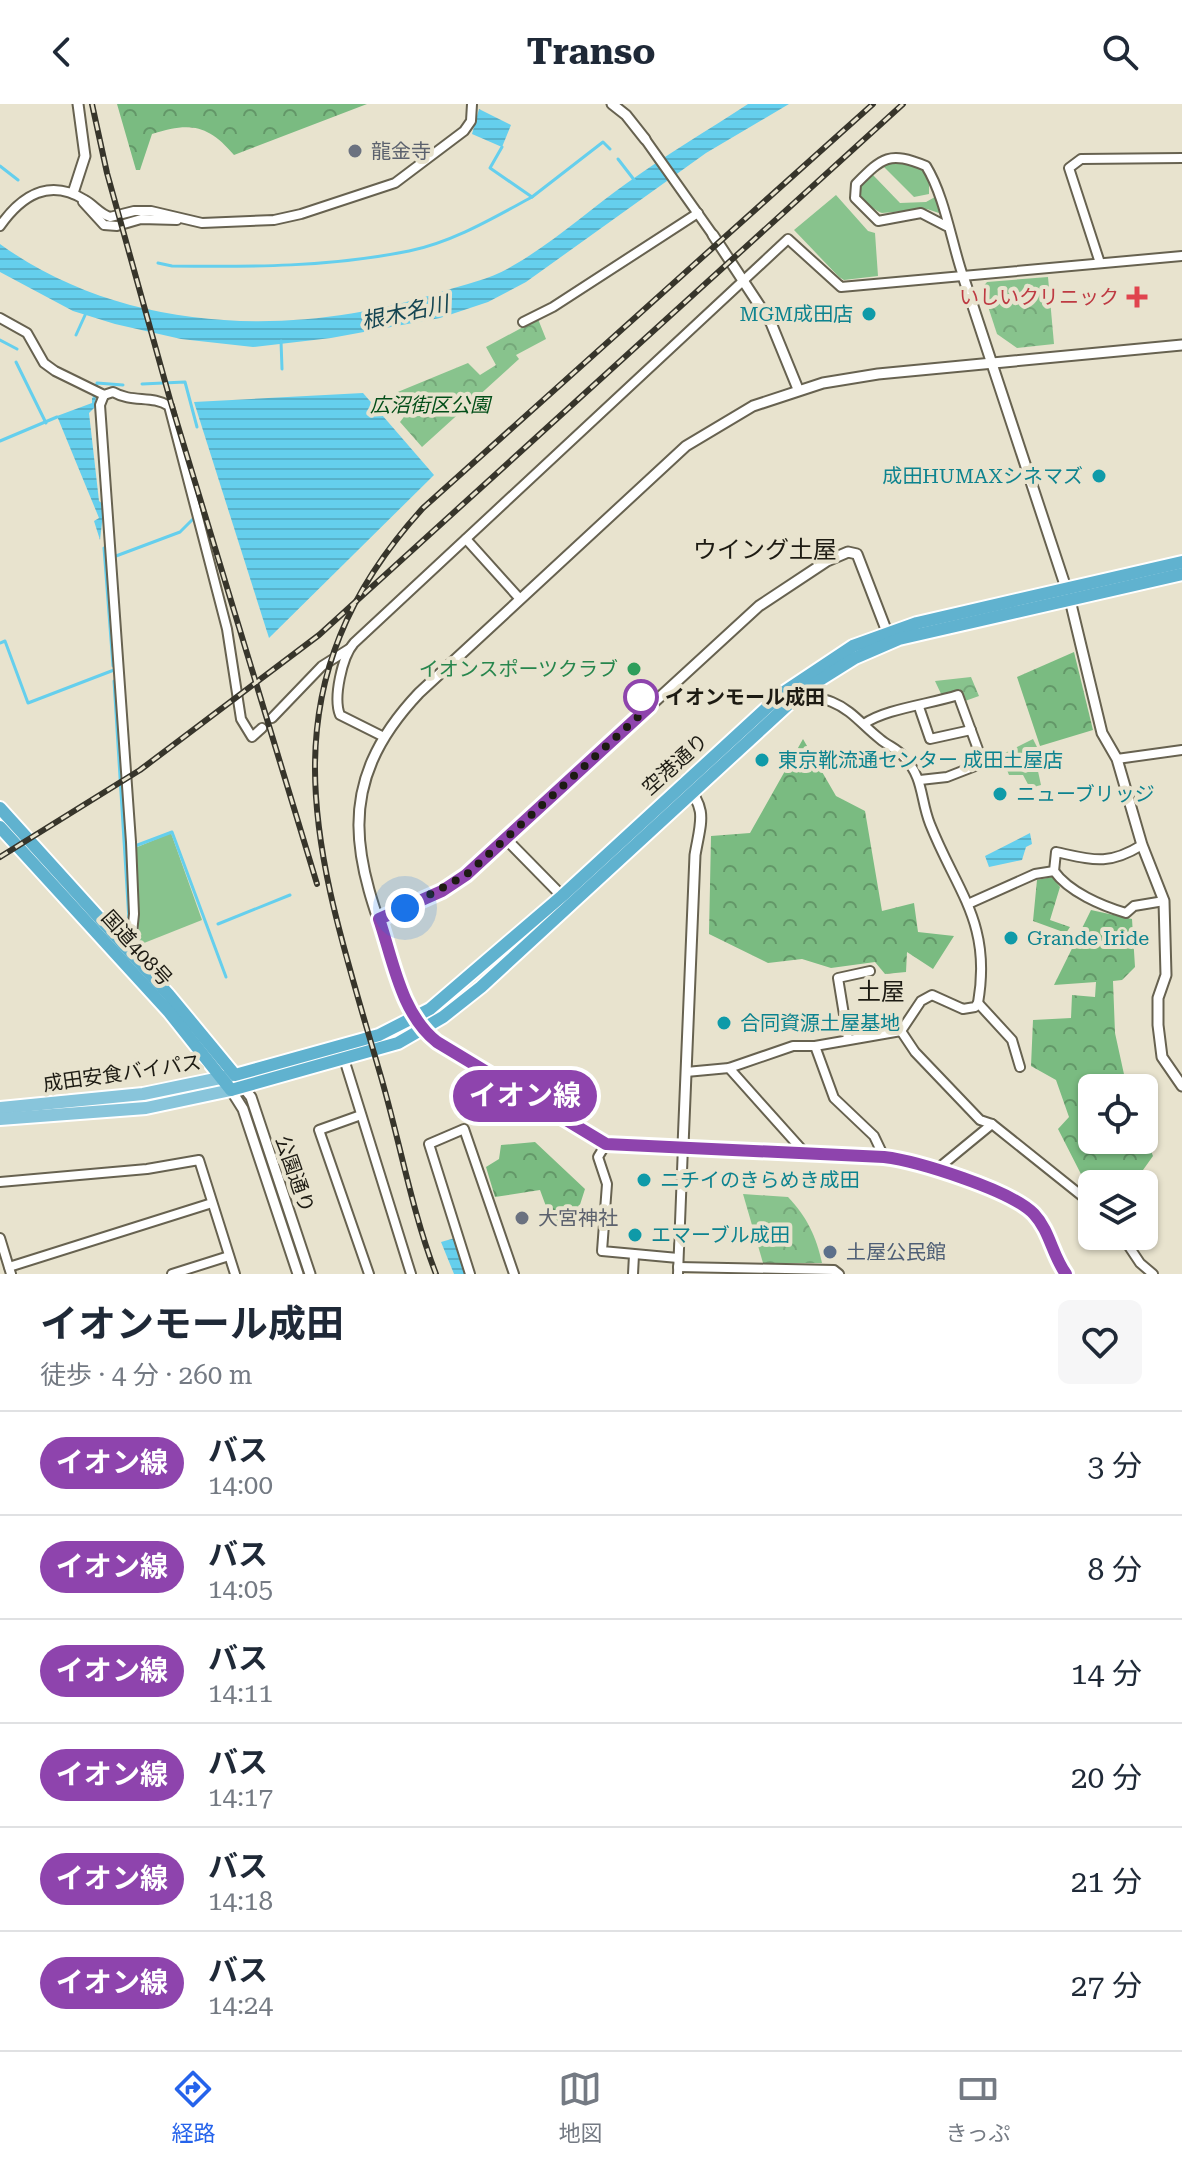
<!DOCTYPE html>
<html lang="ja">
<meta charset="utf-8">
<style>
body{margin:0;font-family:"Roboto Serif","Noto Sans JP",serif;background:#f6f6f7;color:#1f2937;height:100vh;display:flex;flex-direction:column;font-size:30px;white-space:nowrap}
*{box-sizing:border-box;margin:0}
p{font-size:26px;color:#747a83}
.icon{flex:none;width:44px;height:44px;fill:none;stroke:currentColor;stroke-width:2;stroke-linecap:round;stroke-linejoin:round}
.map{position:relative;height:1170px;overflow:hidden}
.panel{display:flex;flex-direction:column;background:#fff;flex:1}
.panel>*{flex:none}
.badge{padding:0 16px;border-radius:26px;font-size:28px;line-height:52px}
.fabs{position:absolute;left:1078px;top:970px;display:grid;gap:16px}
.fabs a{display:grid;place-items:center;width:80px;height:80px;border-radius:12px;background:#fff;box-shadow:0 2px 6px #0004;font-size:40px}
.you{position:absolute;width:40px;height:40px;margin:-20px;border:6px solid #fff;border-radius:50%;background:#1a73e8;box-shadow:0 0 0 12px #1a73e833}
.map>.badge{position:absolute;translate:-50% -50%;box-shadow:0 0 0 4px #fff}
.round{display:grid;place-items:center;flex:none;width:84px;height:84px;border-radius:12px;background:#f6f6f7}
.summary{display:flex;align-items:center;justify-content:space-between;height:136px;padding:0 40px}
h1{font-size:38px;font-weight:700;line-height:60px}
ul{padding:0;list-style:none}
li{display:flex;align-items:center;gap:24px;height:104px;padding:0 40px;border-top:2px solid #e0e1e3}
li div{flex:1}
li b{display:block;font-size:30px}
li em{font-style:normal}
li .badge{min-width:88px;font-weight:700;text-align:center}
header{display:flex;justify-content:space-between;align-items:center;height:104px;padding:0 40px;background:#fff;font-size:36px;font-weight:700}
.menu{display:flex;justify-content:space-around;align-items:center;height:112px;border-top:2px solid #e0e1e3;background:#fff;font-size:22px;color:#747a83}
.menu a{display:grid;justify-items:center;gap:4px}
.menu .on{color:#2563eb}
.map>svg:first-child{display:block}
.green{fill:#88c38d}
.forest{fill:url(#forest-crowns)}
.park{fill:url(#park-crowns)}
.water{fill:url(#water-rules)}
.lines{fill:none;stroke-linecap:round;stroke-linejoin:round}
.stream{stroke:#65cfed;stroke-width:3}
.minor-casing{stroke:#676250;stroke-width:12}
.tertiary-casing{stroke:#676250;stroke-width:13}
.primary-casing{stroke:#fff;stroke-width:16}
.trunk-casing{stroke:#fff;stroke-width:16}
.minor{stroke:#fff;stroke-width:8}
.tertiary{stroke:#fff;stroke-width:9}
.primary{stroke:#88c5db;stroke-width:12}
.trunk{stroke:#60b2cf;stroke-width:12}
.rail-casing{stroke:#37352b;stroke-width:6}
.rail{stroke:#e8e3ce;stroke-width:3;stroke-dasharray:9;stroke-linecap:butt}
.line-casing{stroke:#fff;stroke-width:18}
.line{stroke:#8e44ad;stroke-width:12}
.walk{stroke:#1d1b13;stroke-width:8;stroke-dasharray:0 14.4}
.worship-dot{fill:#6b7280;stroke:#e8e3ce;stroke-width:3}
.health-dot{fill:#e0444e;stroke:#e8e3ce;stroke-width:3}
.culture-dot{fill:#0f9aa8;stroke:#e8e3ce;stroke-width:3}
.leisure-dot{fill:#2e9e5b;stroke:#e8e3ce;stroke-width:3}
.stop-dot{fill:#fff;stroke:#8e44ad;stroke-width:4}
.service-dot{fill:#5c6f8a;stroke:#e8e3ce;stroke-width:3}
.labels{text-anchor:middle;stroke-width:8;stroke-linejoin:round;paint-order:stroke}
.worship-label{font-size:20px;fill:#5b616d;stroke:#e8e3ce;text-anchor:start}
.health-label{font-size:20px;fill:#be3a42;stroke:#e8e3ce;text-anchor:end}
.culture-label{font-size:20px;fill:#0d838f;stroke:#e8e3ce;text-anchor:start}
.park-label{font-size:20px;font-style:italic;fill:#024e18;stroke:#e8e3ce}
.leisure-label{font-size:20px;fill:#27864d;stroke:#e8e3ce;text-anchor:end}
.stop-label{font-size:20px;font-weight:bold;fill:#1d1b13;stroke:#e8e3ce;text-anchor:start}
.street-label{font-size:20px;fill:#1d1b13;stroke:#e8e3ce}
.service-label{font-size:20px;fill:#4e5e75;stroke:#e8e3ce;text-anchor:start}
.water-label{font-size:22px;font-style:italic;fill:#154552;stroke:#e8e3ce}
.quarter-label{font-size:24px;fill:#1d1b13;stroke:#e8e3ce}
</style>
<header><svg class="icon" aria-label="back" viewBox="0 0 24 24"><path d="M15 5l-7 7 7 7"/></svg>Transo<svg class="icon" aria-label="search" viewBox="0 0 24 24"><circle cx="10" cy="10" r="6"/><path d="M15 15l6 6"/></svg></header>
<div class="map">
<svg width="1182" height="1170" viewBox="0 0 1182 1170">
<defs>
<pattern id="forest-crowns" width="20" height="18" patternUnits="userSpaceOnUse" patternTransform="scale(2)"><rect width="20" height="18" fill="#7abb81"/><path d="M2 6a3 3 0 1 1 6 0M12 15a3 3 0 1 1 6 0" fill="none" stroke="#639768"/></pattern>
<pattern id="park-crowns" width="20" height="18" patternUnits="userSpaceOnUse" patternTransform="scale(2)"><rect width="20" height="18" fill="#88c38d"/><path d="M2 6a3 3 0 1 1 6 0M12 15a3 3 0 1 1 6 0" fill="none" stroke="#75a779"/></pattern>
<pattern id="water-rules" width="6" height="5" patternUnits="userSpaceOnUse" patternTransform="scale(2)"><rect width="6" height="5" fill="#65cfed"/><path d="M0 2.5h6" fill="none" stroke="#57b1ca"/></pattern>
</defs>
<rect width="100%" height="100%" fill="#e8e3ce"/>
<g class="green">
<polygon points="904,57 925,66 929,76 929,90 914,93 882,61"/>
<path d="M 873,71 L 900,99 L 926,98 L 935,93 L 942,110 L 927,105 L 882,109 C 872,105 859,94 858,83 Z"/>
<polygon points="836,91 868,127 875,129 878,172 844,176 839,173 794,126"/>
<polygon points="1033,635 1037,643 1034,649 1041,681 1030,684 1023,671 1009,671 1001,651"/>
<polygon points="171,729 202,816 139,841 135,744"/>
</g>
<g class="forest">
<path d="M 117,0 L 367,0 L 234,51 C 208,20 189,18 152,30 L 140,66 L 136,66 Z"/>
<polygon points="1074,548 1093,626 1040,642 1017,573"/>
<polygon points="803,635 836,692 865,707 882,807 914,799 918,828 954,832 933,865 907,848 906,868 885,870 875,858 831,864 802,855 768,859 709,830 711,732 750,729"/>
<polygon points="1052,773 1060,783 1050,816 1070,823 1066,829 1033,817 1037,776"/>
<polygon points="1091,806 1132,815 1135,863 1122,876 1113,877 1115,929 1127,984 1092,984 1092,1036 1144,1036 1144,1030 1153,1052 1133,1080 1092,1080 1092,1083 1084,1076 1058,1025 1069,1013 1056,976 1031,962 1033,916 1071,914 1072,891 1095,893 1096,878 1054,881"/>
<polygon points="535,1038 585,1085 577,1110 554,1124 540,1086 495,1093 486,1063 499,1055 501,1041"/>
</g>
<g class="park">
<polygon points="1048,173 1054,240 1017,244 997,230 982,184 987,178"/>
<polygon points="538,215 546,235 516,251 519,255 422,343 400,318 407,309 388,292 468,259 480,271 496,261 486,243"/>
<polygon points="971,573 979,592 965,597 960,585 942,592 935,577"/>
<path d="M 743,1090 L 788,1093 C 807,1113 816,1132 822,1159 L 763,1159 Z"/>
</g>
<g class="water">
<path d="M 748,0 L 789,0 L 706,49 L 526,178 L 488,198 L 440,214 L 331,234 L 253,243 L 181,235 L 115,220 L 73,207 L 0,168 L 0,140 C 126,231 298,234 441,188 C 465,180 492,175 514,161 C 554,138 589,106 627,79 C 666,51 708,26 748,0 Z"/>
<polygon points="479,5 511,21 502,43 472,30"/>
<polygon points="363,289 434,371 269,534 194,298"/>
<polygon points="96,292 95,303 89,309 99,397 104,401 100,436 94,417 99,414 57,312 92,299 92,294"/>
<polygon points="1030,729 1032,740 1026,743 1022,756 989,763 985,752"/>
<polygon points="455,1134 466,1170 454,1170 441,1138"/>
</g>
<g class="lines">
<g class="stream">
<polyline points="502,43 490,64 532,93 603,38 610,45"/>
<polyline points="618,55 635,77"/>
<polyline points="0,62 18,76"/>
<path d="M 158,159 L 172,162 C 251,163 331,163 409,147 C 453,138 493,114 532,93"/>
<polyline points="76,231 86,209"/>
<polyline points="0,236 17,245"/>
<polyline points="281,237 282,265"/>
<polyline points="16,258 46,319"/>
<polyline points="142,280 185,278 197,323"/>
<polyline points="94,292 97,279 123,281"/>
<polyline points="0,337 57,313"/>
<polyline points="104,444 113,562"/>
<polyline points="116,452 180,428 194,414"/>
<polyline points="0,539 5,537 28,599 114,566"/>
<polyline points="114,577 129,816"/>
<polyline points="135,742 172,728 226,873"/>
<polyline points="218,820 290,791"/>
</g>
<g class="minor-casing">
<g id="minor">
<polyline points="645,35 713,131"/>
<polyline points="83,98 104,121 117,122 141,115 177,116"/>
<path d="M 0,122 C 22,91 49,74 85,96 C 94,101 100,110 110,113 L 134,107 L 151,107 L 202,119 L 274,116 L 301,110 L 395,79 L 464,27 L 471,17 L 472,0"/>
<path d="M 946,122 L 921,109 L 878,117 L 855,94 L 856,80 C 883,53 889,47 926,62 C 945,93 951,137 963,172"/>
<polyline points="1100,159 1069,64 1081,55 1182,54"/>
<path d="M 0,214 L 27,229 L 44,259 L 55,267 L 104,291 L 113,288 C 132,299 152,291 169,302 L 227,525 L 241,615 L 252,633 L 262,624"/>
<polyline points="523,218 553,203 698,109"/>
<polyline points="104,291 100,301 131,738 134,810 130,848"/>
<polyline points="466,435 520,495"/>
<path d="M 796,589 C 807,594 820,593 832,598 C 852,606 863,622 880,635 C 888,642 898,645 904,653 C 924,674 920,695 930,720 C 957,788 992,819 978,899"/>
<polyline points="919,603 930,635 971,626"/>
<polyline points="272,614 322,562 349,545"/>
<path d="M 864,620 C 884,605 931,600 958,591 L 983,659 L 947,673 L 920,676"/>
<path d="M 384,633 L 340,611 C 333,594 342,553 354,539 L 788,135 L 841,183 L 1182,152"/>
<polyline points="1117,655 1182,646"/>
<path d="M 1054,767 C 1069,788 1102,802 1126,809 L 1134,802 L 1164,797"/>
<path d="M 968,800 L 1035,770 L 1054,767 L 1056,748 C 1093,756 1108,762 1142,741"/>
<polyline points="901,927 915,948 980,1016 992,1020 1092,1100"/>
<polyline points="848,935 838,874 870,867"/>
<polyline points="815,942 834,994 874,1032 884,1053"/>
<polyline points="344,955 411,1170"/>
<polyline points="729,964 805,1049"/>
<polyline points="686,968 729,964 793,942 815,942 901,927 921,897 932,891 963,905 975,903 978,899 1012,936 1020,963"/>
<polyline points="361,1011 319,1026 369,1170"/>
<polyline points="606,1040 598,1053 607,1080 602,1147 678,1154"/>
<polyline points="936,1066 992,1020"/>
<polyline points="0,1078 147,1065 199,1056 235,1170"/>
<polyline points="1122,1132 1140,1159 1153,1170"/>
<polyline points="0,1134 11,1170"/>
<polyline points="9,1163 212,1099"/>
<polyline points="678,1163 834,1166 839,1170"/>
<polyline points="172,1170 229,1152"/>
<polyline points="470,1170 429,1040 464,1025 514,1170"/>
<polyline points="633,1170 634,1151"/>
<polyline points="678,1170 683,1042"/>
</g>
</g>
<g class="tertiary-casing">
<g id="tertiary">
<polyline points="612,0 626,11 645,35"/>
<polyline points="73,89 85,52 78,0"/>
<polyline points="713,131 771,219 798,285"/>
<polyline points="963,172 1070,496 1102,629 1117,655 1142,741 1164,797 1166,871 1158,894 1158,921 1162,953 1182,982"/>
<polyline points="506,735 562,792"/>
<polyline points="379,815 442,787 466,771 759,502 827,457 848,448 857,450 887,528"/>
<path d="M 416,914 L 408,900 C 367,779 317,697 419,589 L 686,342 L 753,302 L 823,279 L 878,270 L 1182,241"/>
<polyline points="243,983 251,993 310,1170"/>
<polyline points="231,986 243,1005 298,1170"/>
<path d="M 683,1042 L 695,751 C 701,716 708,706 684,678"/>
</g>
</g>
<g class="primary-casing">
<g id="primary">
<path d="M 418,917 L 437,938 L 606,1040 L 884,1053 C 918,1057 1011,1085 1034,1110 C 1050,1127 1052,1152 1066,1170"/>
<polyline points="0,1004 143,990 230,972"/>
<polyline points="0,1015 146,1004 231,986"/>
</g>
</g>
<g class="trunk-casing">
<g id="trunk">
<polyline points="0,704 169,891 235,971 379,931 430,905 562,792 784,588 853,542 917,519 1182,458"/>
<polyline points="0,723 169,908 231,986 398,939 443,913 481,883 804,586 855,554 899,535 1182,470"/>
</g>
</g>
<use href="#minor" class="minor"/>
<use href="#tertiary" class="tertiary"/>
<use href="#primary" class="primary"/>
<use href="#trunk" class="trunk"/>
<g class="rail-casing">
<g id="rail">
<polyline points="92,0 107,69 171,299 317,780"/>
<polyline points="0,753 140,666 319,531 903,0"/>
<path d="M 436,1170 C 411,1105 399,1033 379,966 C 318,755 255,589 423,404 L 873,0"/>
</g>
</g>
<use href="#rail" class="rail"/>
</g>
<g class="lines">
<g class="line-casing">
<path id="line" d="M 641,593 L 650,602 L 466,771 L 442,787 L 379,815 C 393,856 401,910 437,938 L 606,1040 L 884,1053 C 917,1057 1011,1086 1034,1110 C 1050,1127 1052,1151 1066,1170"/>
</g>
<use href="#line" class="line"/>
<polyline class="walk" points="405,804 466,771 650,602 641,593"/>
</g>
<g class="worship-dot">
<circle cx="355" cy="47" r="8"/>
<circle cx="522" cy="1114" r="8"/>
</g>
<path class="health-dot" d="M1133 181h8v8h8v8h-8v8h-8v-8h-8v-8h8z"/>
<g class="culture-dot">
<circle cx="869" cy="210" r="8"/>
<circle cx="1099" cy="372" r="8"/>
<circle cx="762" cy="656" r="8"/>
<circle cx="1000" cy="690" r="8"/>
<circle cx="1011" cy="834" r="8"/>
<circle cx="724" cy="919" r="8"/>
<circle cx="644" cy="1076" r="8"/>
<circle cx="635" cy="1131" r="8"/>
</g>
<circle class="leisure-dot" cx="634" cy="565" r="8"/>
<circle class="stop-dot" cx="641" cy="593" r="16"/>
<circle class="service-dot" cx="830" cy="1148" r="8"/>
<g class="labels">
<g class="worship-label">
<text x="371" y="54">龍金寺</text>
<text x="538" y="1121">大宮神社</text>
</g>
<g class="health-label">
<text x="1119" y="200">いしいクリニック</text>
</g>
<g class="culture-label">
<text x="853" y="217" text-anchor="end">MGM成田店</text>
<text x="1083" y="379" text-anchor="end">成田HUMAXシネマズ</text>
<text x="778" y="663">東京靴流通センター 成田土屋店</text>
<text x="1016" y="697">ニューブリッジ</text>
<text x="1027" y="841">Grande Iride</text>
<text x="740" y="926">合同資源土屋基地</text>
<text x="660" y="1083">ニチイのきらめき成田</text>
<text x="651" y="1138">エマーブル成田</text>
</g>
<g class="park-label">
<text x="430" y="308">広沼街区公園</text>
</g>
<g class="leisure-label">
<text x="618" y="572">イオンスポーツクラブ</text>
</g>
<g class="stop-label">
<text x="665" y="600">イオンモール成田</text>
</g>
<g class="street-label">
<text transform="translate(675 660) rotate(-42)" y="7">空港通り</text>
<text transform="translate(137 844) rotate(48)" y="7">国道408号</text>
<text transform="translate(122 969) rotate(-8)" y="7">成田安食バイパス</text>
<text transform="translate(295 1070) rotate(71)" y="7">公園通り</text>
</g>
<g class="service-label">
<text x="846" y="1155">土屋公民館</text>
</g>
<g class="water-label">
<text transform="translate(405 208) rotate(-12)" y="8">根木名川</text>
</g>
<g class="quarter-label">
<text x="765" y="454">ウイング土屋</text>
<text x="881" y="896">土屋</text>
</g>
</g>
</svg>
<div class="fabs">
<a><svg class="icon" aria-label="locate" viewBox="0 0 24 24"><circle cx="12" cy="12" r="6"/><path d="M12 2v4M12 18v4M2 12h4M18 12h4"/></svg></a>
<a><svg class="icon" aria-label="layers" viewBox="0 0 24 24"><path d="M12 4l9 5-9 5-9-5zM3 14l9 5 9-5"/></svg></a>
</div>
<div class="you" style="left:405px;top:804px"></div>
<b class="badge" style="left:525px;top:992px;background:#8e44ad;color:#fff">イオン線</b>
</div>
<section class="panel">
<div class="summary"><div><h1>イオンモール成田</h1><p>徒歩 · 4 分 · 260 m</p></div><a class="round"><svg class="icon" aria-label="heart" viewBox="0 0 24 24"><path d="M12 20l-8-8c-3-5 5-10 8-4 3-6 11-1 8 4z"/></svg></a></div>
<ul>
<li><span class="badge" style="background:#8e44ad;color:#fff">イオン線</span><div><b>バス</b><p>14:00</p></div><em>3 分</em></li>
<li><span class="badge" style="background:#8e44ad;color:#fff">イオン線</span><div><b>バス</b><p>14:05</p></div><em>8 分</em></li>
<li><span class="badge" style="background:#8e44ad;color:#fff">イオン線</span><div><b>バス</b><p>14:11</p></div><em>14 分</em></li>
<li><span class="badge" style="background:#8e44ad;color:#fff">イオン線</span><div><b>バス</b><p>14:17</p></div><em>20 分</em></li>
<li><span class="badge" style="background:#8e44ad;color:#fff">イオン線</span><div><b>バス</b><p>14:18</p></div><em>21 分</em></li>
<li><span class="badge" style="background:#8e44ad;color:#fff">イオン線</span><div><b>バス</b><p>14:24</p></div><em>27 分</em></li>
</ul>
</section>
<nav class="menu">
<a class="on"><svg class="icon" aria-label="directions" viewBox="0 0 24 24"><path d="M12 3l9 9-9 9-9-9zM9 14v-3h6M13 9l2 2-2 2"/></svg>経路</a>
<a><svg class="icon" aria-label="map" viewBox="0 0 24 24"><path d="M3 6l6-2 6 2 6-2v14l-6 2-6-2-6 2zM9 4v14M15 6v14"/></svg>地図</a>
<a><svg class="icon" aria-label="tickets" viewBox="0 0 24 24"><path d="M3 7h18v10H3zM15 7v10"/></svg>きっぷ</a>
</nav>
